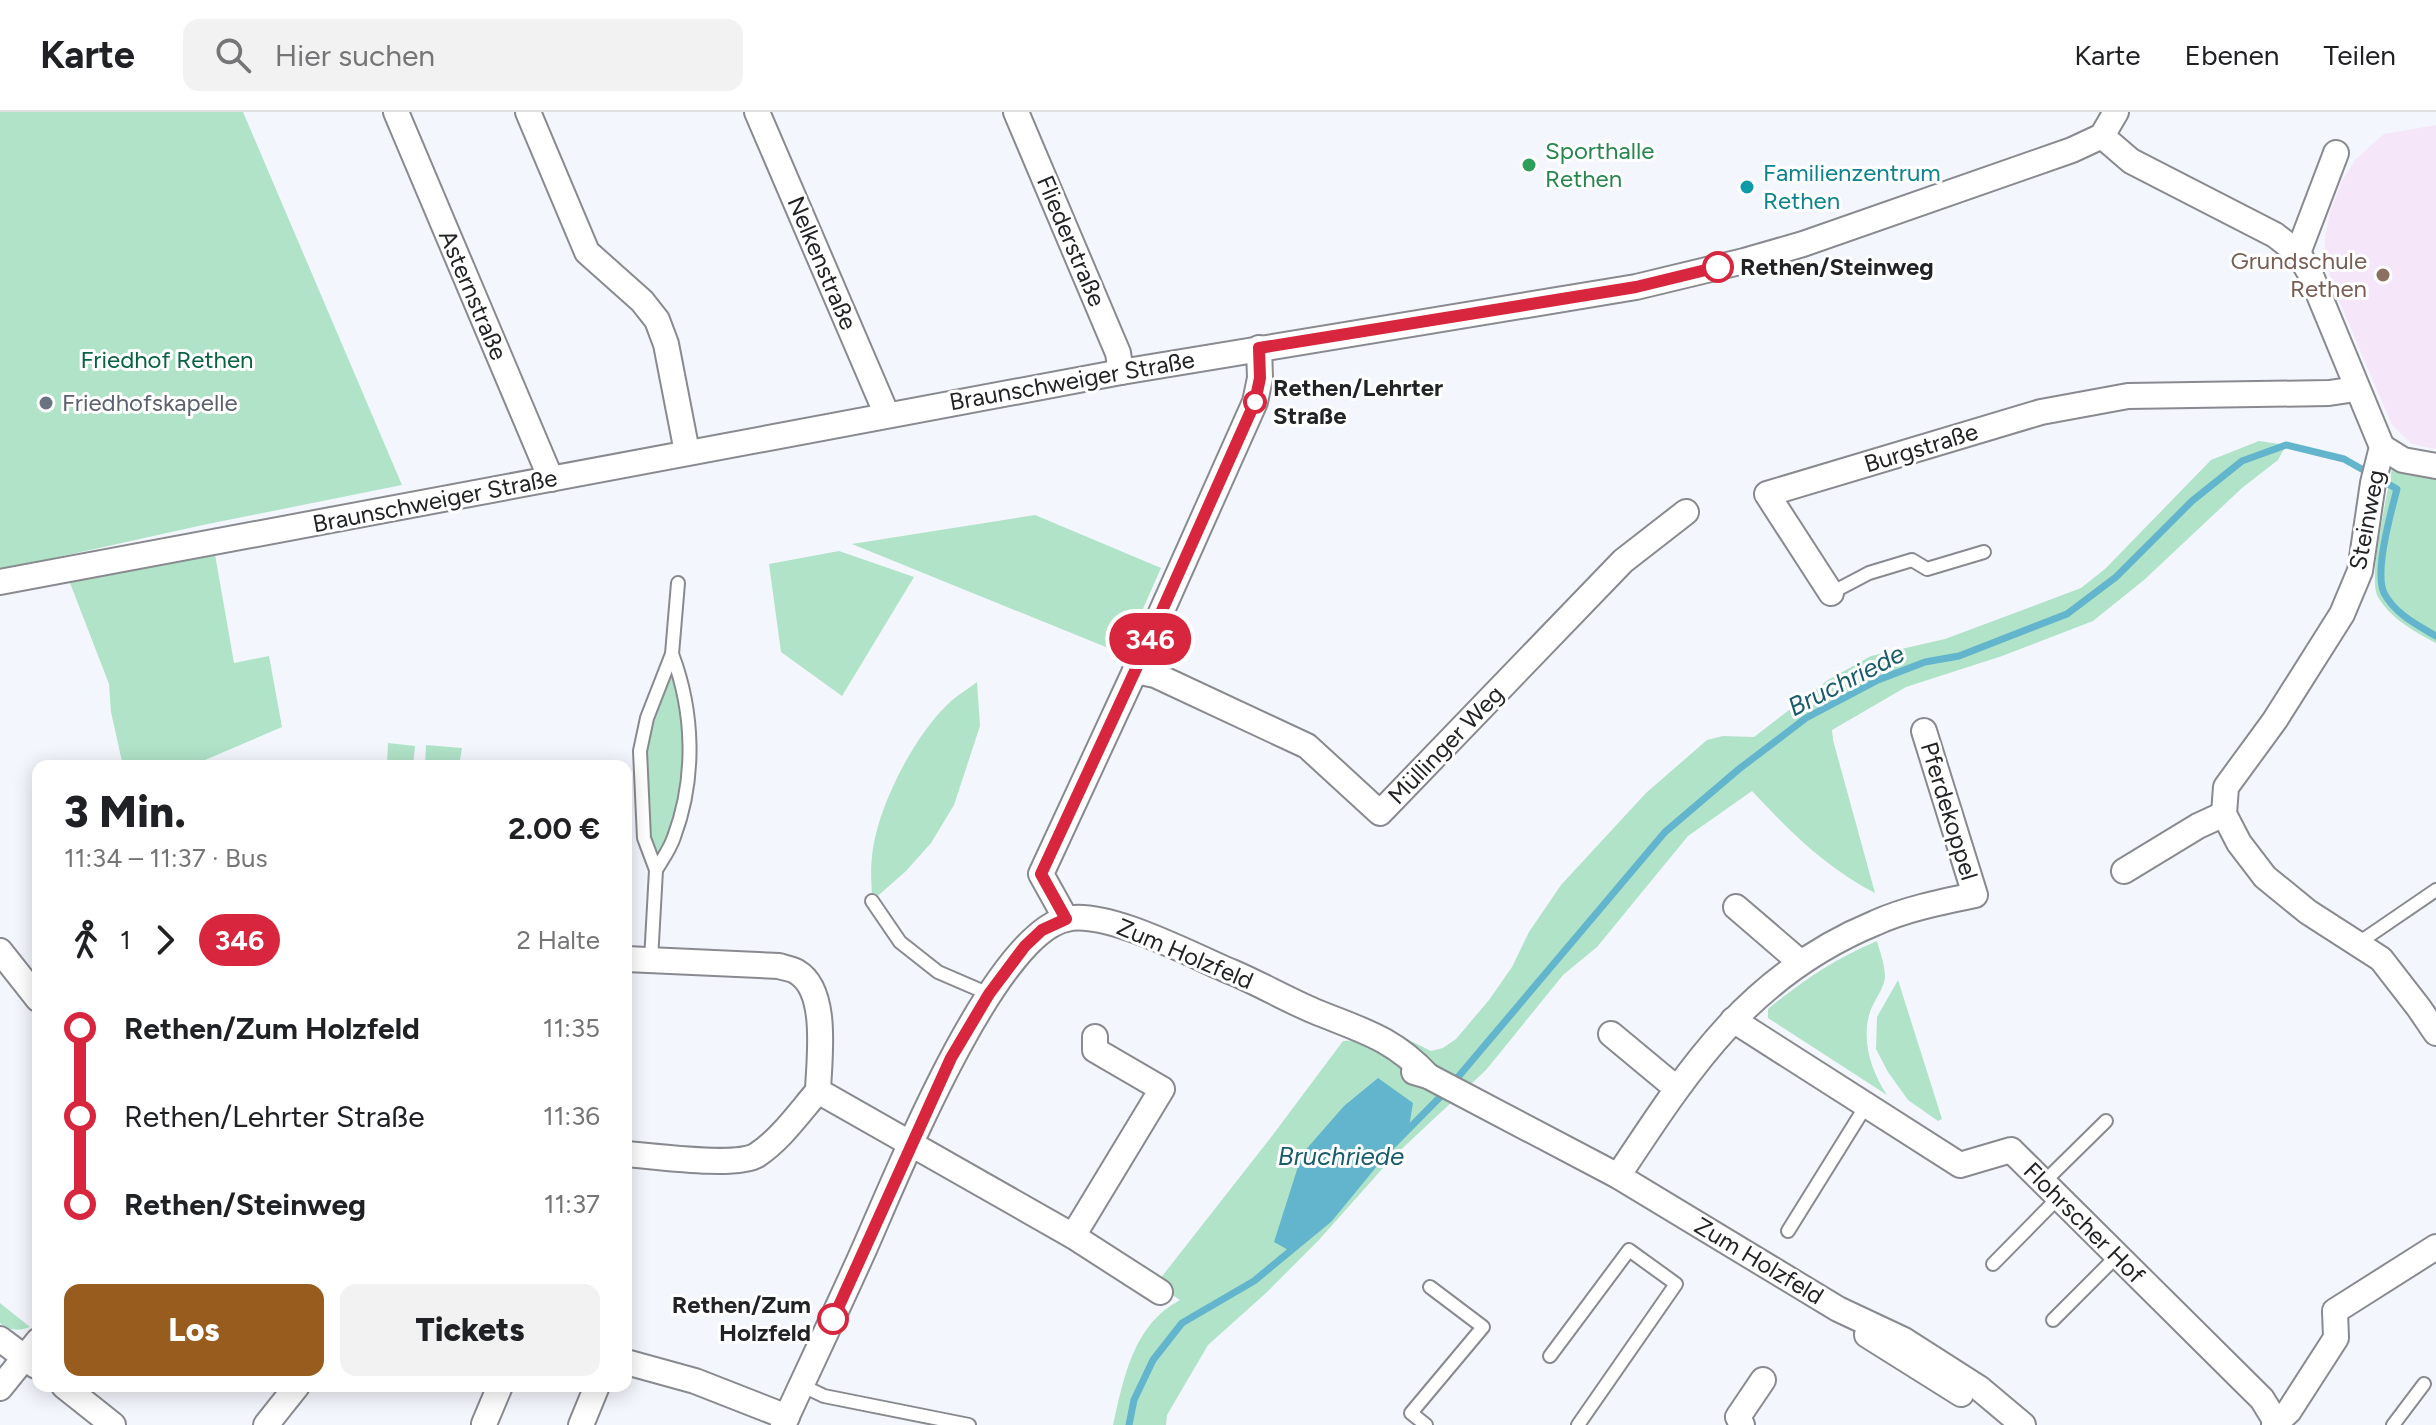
<!DOCTYPE html>
<html lang="de">
<meta charset="utf-8">
<style>
body{margin:0;font-family:Figtree,sans-serif;background:#f2f2f2;color:#202124;height:100vh;display:flex;flex-direction:column;font-size:30px;white-space:nowrap}
*{box-sizing:border-box;margin:0}
p{font-size:26px;color:#757577}
.icon{flex:none;width:44px;height:44px;fill:none;stroke:currentColor;stroke-width:2;stroke-linecap:round;stroke-linejoin:round}
.map{position:relative;flex:1;overflow:hidden}
.details{position:absolute;left:32px;top:648px;width:600px;height:632px;display:flex;flex-direction:column;background:#fff;border-radius:16px;box-shadow:0 4px 20px #0003}
.details>*{flex:none}
.badge{padding:0 16px;border-radius:26px;font-size:28px;line-height:52px}
.map>.badge{position:absolute;translate:-50% -50%;box-shadow:0 0 0 4px #fff}
.legs{display:flex;align-items:center;gap:12px;height:88px;padding:0 32px;font-size:26px}
.legs p{margin-inline-start:auto}
.overview{display:flex;align-items:center;justify-content:space-between;height:136px;padding:0 32px}
h1{font-size:44px;font-weight:800;line-height:60px}
.action{display:flex;gap:16px;margin-top:auto;padding:16px 32px}
.action a{flex:1;height:92px;border-radius:16px;background:#985c1e;color:#fff;font-size:32px;font-weight:800;line-height:92px;text-align:center}
.action a+a{background:#f2f2f2;color:#202124}
ul{padding:0 32px;list-style:none}
li{display:flex;align-items:center;gap:28px;height:88px;font-size:30px}
li i{display:grid;place-items:center;width:12px;height:100%;margin:0 10px;background:currentColor}
li i::after{content:'';width:20px;height:20px;margin:-10px;border:6px solid;border-radius:50%;background:#fff}
li p{margin-inline-start:auto}
li:first-child i{background:linear-gradient(#0000 50%,currentColor 0)}
li:last-child i{background:linear-gradient(currentColor 50%,#0000 0)}
header{display:flex;align-items:center;gap:48px;box-sizing:border-box;height:112px;padding:0 40px;background:#fff;border-bottom:2px solid #e0e0e0}
header strong{font-size:38px}
nav{display:flex;gap:44px;margin-inline-start:auto;font-size:28px}
.search{width:560px;height:72px;background:#f2f2f2;display:flex;align-items:center;gap:20px;box-sizing:border-box;padding:0 28px;border-radius:16px;color:#757577;font-size:30px}
.map>svg:first-child{display:block}
.education{fill:#f6e6f9}
.green{fill:#b0e3c8}
.water{fill:#63b5cd}
.lines{fill:none;stroke-linecap:round;stroke-linejoin:round}
.stream{stroke:#63b5cd;stroke-width:7}
.service-casing{stroke:#898a90;stroke-width:16}
.minor-casing{stroke:#898a90;stroke-width:28}
.service{stroke:#fff;stroke-width:12}
.minor{stroke:#fff;stroke-width:24}
.line-1-casing{stroke:#fff;stroke-width:18}
.line-1{stroke:#d7263d;stroke-width:12}
.leisure-dot{fill:#2e9e5b;stroke:#fff;stroke-width:3}
.culture-dot{fill:#0f9aa8;stroke:#fff;stroke-width:3}
.stop-1-dot{fill:#fff;stroke:#d7263d;stroke-width:4}
.education-dot{fill:#8d6e63;stroke:#fff;stroke-width:3}
.worship-dot{fill:#6b7280;stroke:#fff;stroke-width:3}
.labels{text-anchor:middle;stroke-width:6;stroke-linejoin:round;paint-order:stroke}
.leisure-label{font-size:24px;fill:#27864d;stroke:#fff;text-anchor:start}
.culture-label{font-size:24px;fill:#0d838f;stroke:#fff;text-anchor:start}
.street-label{font-size:24px;fill:#222325;stroke:#fff}
.education-label{font-size:24px;fill:#785e54;stroke:#fff;text-anchor:end}
.stop-label{font-size:24px;font-weight:bold;fill:#222325;stroke:#fff;text-anchor:start}
.park-label{font-size:24px;fill:#086343;stroke:#fff}
.worship-label{font-size:24px;fill:#5b616d;stroke:#fff;text-anchor:start}
.water-label{font-size:26px;font-style:italic;fill:#195c6d;stroke:#fff}
</style>
<header>
<strong>Karte</strong>
<div class="search"><svg class="icon" aria-label="search" viewBox="0 0 24 24"><circle cx="10" cy="10" r="6"/><path d="M15 15l6 6"/></svg>Hier suchen</div>
<nav><a>Karte</a><a>Ebenen</a><a>Teilen</a></nav>
</header>
<div class="map">
<svg width="2436" height="1313" viewBox="0 0 2436 1313">
<rect width="100%" height="100%" fill="#f4f6fd"/>
<polygon class="education" points="2436,13 2436,337 2412,332 2392,313 2335,179 2325,147 2325,127 2330,100 2342,69 2356,47 2384,22"/>
<g class="green">
<polygon points="0,0 243,0 402,373 203,413 0,458"/>
<path d="M 2259,329 L 2286,333 L 2278,348 L 2242,376 L 2144,468 L 2093,509 L 2002,544 L 1906,575 L 1832,618 L 1833,628 L 1875,781 C 1826,756 1789,719 1752,679 L 1688,724 L 1597,835 L 1563,863 L 1486,958 L 1391,1047 L 1318,1129 L 1266,1181 L 1208,1233 L 1167,1303 L 1166,1313 L 1113,1313 C 1124,1265 1133,1213 1180,1188 L 1156,1172 L 1272,1024 L 1343,929 L 1382,927 L 1389,918 L 1431,939 L 1443,936 L 1456,927 L 1489,888 L 1512,855 L 1529,820 L 1561,773 L 1646,681 L 1707,628 L 1723,624 L 1754,625 L 1828,568 L 1871,544 L 1945,527 L 2081,476 L 2105,457 L 2211,348 Z"/>
<path d="M 2392,356 L 2436,364 L 2436,531 C 2415,520 2390,506 2378,485 C 2367,466 2388,381 2392,356 Z"/>
<polygon points="1035,403 1161,456 1123,542 852,432"/>
<polygon points="213,431 234,551 269,544 282,615 191,654 123,654 111,600 109,572 65,458"/>
<polygon points="839,439 914,465 842,584 781,540 769,452"/>
<polygon points="672,542 683,571 684,686 656,758 640,685 647,606"/>
<path d="M 977,570 L 980,614 L 954,693 L 931,731 L 906,759 L 872,789 C 872,774 870,760 872,745 C 876,698 913,625 948,592 C 956,584 968,577 977,570 Z"/>
<polygon points="388,631 415,634 413,654 387,654"/>
<polygon points="426,633 462,636 459,654 425,654"/>
<path d="M 1877,829 C 1880,840 1885,853 1885,865 C 1884,877 1874,888 1870,900 C 1861,928 1871,959 1887,983 L 1768,906 L 1768,897 C 1802,869 1836,846 1877,829 Z"/>
<polygon points="1898,868 1942,1007 1938,1009 1908,988 1888,960 1876,937 1877,905"/>
<path d="M 0,1191 L 30,1215 C 19,1219 9,1219 0,1211 Z"/>
</g>
<polygon class="water" points="1378,966 1413,991 1409,1015 1375,1051 1329,1107 1290,1139 1274,1130 1302,1042 1344,994"/>
<g class="lines">
<g class="stream">
<path d="M 1453,971 L 1665,720 L 1739,657 L 1806,606 L 1878,568 L 1925,550 L 1959,544 L 2067,502 L 2116,465 L 2192,389 L 2242,349 L 2286,333 L 2344,347 L 2397,377 C 2391,400 2374,460 2384,481 C 2395,502 2417,513 2436,524"/>
<polyline points="1129,1313 1134,1288 1153,1248 1182,1211 1254,1169 1329,1107 1375,1051 1445,980"/>
</g>
<g class="service-casing">
<g id="service">
<polyline points="1831,481 1869,461 1912,448 1927,457 1984,440"/>
<path d="M 656,758 C 662,748 670,737 674,725 C 696,666 694,600 672,542"/>
<polyline points="872,789 900,830 938,860 989,882"/>
<polyline points="2357,832 2436,778"/>
<polyline points="651,848 656,758 644,726 640,639 647,606 672,542 678,471"/>
<polyline points="2044,1070 2106,1009"/>
<polyline points="1788,1119 1867,992"/>
<polyline points="1993,1152 2059,1085"/>
<polyline points="2053,1208 2118,1143"/>
<polyline points="1550,1244 1629,1138 1676,1172 1578,1313"/>
<polyline points="801,1273 824,1284 969,1313"/>
<polyline points="1426,1313 1411,1301 1483,1215 1430,1175"/>
<polyline points="2393,1313 2424,1272"/>
</g>
</g>
<g class="minor-casing">
<g id="minor">
<polyline points="396,0 551,367"/>
<polyline points="528,0 587,140 642,189 657,208 666,232 687,340"/>
<polyline points="757,0 887,303"/>
<polyline points="1016,0 1118,241 1121,260"/>
<polyline points="2102,24 2131,49 2275,123 2298,141 2310,161 2382,335 2373,371 2360,459 2342,502 2275,608 2226,675 2224,702 2239,731 2265,765 2308,800 2381,847 2419,896 2436,921"/>
<polyline points="2298,141 2336,41"/>
<polyline points="2382,335 2403,348 2436,354"/>
<polyline points="0,470 1121,260 1636,175 1744,149 1803,132 2072,38 2102,24 2116,0"/>
<polyline points="1831,481 1767,382 2041,300 2128,284 2329,281 2356,277"/>
<polyline points="1135,559 1155,563 1307,634 1380,701 1623,449 1686,400"/>
<polyline points="2124,759 2198,714 2224,702"/>
<polyline points="1736,795 1800,850"/>
<polyline points="1066,807 1041,762 1135,559 1255,290 1260,266 1259,236"/>
<polyline points="0,839 38,887"/>
<path d="M 626,847 L 779,854 C 785,856 793,857 797,860 C 829,879 819,947 818,979 L 1073,1124 L 1160,1180"/>
<polyline points="1733,908 1960,1053 2011,1038 2262,1287 2278,1313"/>
<polyline points="1611,922 1676,976"/>
<polyline points="1414,960 1428,964 1618,1064 1838,1197 1904,1228 1979,1276 2023,1313"/>
<path d="M 626,1042 C 654,1044 736,1056 757,1043 C 781,1027 799,1001 818,979"/>
<path d="M 1618,1064 C 1690,955 1749,863 1875,811 C 1906,797 1941,790 1975,783 L 1924,619"/>
<polyline points="1073,1124 1162,977 1095,938 1095,925"/>
<polyline points="1867,1223 1961,1282"/>
<polyline points="0,1227 36,1254"/>
<polyline points="626,1250 695,1269 787,1305"/>
<polyline points="64,1274 113,1313"/>
<polyline points="0,1276 38,1229"/>
<polyline points="484,1312 500,1274"/>
<polyline points="266,1313 297,1274"/>
<polyline points="581,1313 597,1274"/>
<path d="M 783,1313 C 809,1256 836,1200 862,1142 C 894,1071 991,825 1066,807 C 1106,797 1193,844 1232,860 C 1260,872 1286,887 1314,899 C 1360,918 1392,925 1428,964"/>
<polyline points="1742,1313 1738,1305 1763,1268"/>
<polyline points="2274,1313 2289,1299 2336,1226 2335,1199 2436,1135"/>
</g>
</g>
<use href="#service" class="service"/>
<use href="#minor" class="minor"/>
</g>
<g class="lines">
<g class="line-1-casing">
<polyline id="line-1" points="833,1207 951,946 989,882 1025,834 1042,818 1066,807 1041,762 1135,559 1255,290 1260,266 1259,236 1636,175 1718,155"/>
</g>
<use href="#line-1" class="line-1"/>
</g>
<circle class="leisure-dot" cx="1529" cy="53" r="8"/>
<circle class="culture-dot" cx="1747" cy="75" r="8"/>
<g class="stop-1-dot">
<circle cx="1718" cy="155" r="14"/>
<circle cx="1255" cy="290" r="10"/>
<circle cx="833" cy="1207" r="14"/>
</g>
<circle class="education-dot" cx="2383" cy="163" r="8"/>
<circle class="worship-dot" cx="46" cy="291" r="8"/>
<g class="labels">
<g class="leisure-label">
<text x="1545" y="47">Sporthalle<tspan x="1545" dy="28">Rethen</tspan></text>
</g>
<g class="culture-label">
<text x="1763" y="69">Familienzentrum<tspan x="1763" dy="28">Rethen</tspan></text>
</g>
<g class="street-label">
<text transform="translate(1071 129) rotate(67)" y="8">Fliederstraße</text>
<text transform="translate(822 151) rotate(67)" y="8">Nelkenstraße</text>
<text transform="translate(473 183) rotate(67)" y="8">Asternstraße</text>
<text transform="translate(1072 269) rotate(-10)" y="8">Braunschweiger Straße</text>
<text transform="translate(1921 336) rotate(-17)" y="8">Burgstraße</text>
<text transform="translate(435 389) rotate(-11)" y="8">Braunschweiger Straße</text>
<text transform="translate(2367 408) rotate(-79)" y="8">Steinweg</text>
<text transform="translate(1446 633) rotate(-46)" y="8">Müllinger Weg</text>
<text transform="translate(1949 699) rotate(73)" y="8">Pferdekoppel</text>
<text transform="translate(1185 842) rotate(23)" y="8">Zum Holzfeld</text>
<text transform="translate(2084 1111) rotate(45)" y="8">Flohrscher Hof</text>
<text transform="translate(1759 1149) rotate(31)" y="8">Zum Holzfeld</text>
</g>
<g class="education-label">
<text x="2367" y="157">Grundschule<tspan x="2367" dy="28">Rethen</tspan></text>
</g>
<g class="stop-label">
<text x="1740" y="163">Rethen/Steinweg</text>
<text x="1273" y="284">Rethen/Lehrter<tspan x="1273" dy="28">Straße</tspan></text>
<text x="811" y="1201" text-anchor="end">Rethen/Zum<tspan x="811" dy="28">Holzfeld</tspan></text>
</g>
<g class="park-label">
<text x="167" y="256">Friedhof Rethen</text>
</g>
<g class="worship-label">
<text x="62" y="299">Friedhofskapelle</text>
</g>
<g class="water-label">
<text transform="translate(1846 568) rotate(-27)" y="9">Bruchriede</text>
<text x="1341" y="1053">Bruchriede</text>
</g>
</g>
</svg>
<b class="badge" style="left:1150px;top:527px;background:#d7263d;color:#fff">346</b>
<section class="details">
<div class="overview"><div><h1>3 Min.</h1><p>11:34 – 11:37 · Bus</p></div><b>2.00 €</b></div>
<div class="legs"><svg class="icon" aria-label="walk" viewBox="0 0 24 24"><circle cx="13" cy="4" r="2"/><path d="M13 8l-2 6 4 7M11 14l-3 7M7 12l3-4h3l4 4"/></svg>1<svg class="icon" aria-label="forward" viewBox="0 0 24 24"><path d="M9 5l7 7-7 7"/></svg><b class="badge" style="background:#d7263d;color:#fff">346</b><p>2 Halte</p></div>
<ul>
<li><i style="color:#d7263d"></i><b>Rethen/Zum Holzfeld</b><p>11:35</p></li>
<li><i style="color:#d7263d"></i><span>Rethen/Lehrter Straße</span><p>11:36</p></li>
<li><i style="color:#d7263d"></i><b>Rethen/Steinweg</b><p>11:37</p></li>
</ul>
<div class="action"><a>Los</a><a>Tickets</a></div>
</section>
</div>
